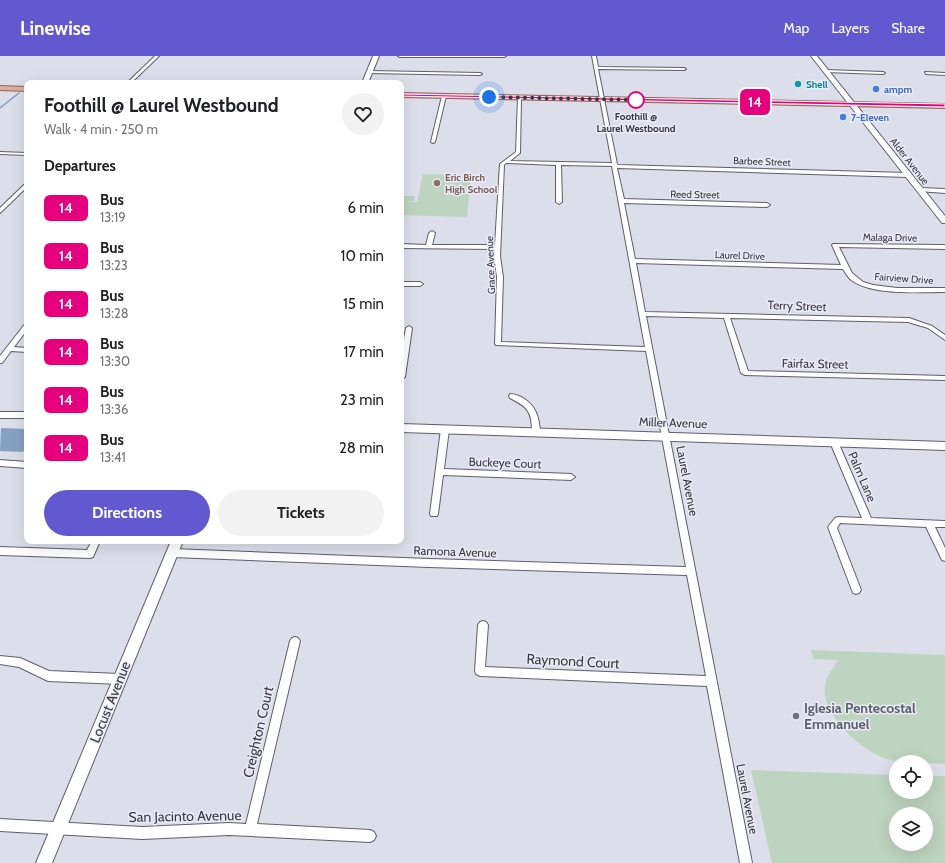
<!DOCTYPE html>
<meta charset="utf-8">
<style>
body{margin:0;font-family:Cabin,sans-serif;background:#f2f2f2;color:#202124;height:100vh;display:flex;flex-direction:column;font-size:15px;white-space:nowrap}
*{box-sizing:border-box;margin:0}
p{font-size:13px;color:#757577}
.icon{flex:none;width:22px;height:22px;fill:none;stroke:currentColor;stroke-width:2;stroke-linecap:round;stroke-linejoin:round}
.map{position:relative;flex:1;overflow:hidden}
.drawer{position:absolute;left:24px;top:24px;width:380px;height:464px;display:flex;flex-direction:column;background:#fff;border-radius:8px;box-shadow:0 4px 16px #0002}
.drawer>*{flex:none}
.badge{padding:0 8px;border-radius:6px;font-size:14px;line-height:26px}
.tools{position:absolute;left:889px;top:699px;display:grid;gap:8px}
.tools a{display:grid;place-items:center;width:44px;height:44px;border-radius:50%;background:#fff;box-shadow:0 4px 16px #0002;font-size:20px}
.you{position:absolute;width:20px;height:20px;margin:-10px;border:3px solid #fff;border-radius:50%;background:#1a73e8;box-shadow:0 0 0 6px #1a73e833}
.map>.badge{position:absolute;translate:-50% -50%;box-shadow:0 0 0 2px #fff}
h2{padding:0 20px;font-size:15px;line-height:36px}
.round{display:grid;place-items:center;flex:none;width:42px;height:42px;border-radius:21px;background:#f2f2f2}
.headline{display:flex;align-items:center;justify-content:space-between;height:68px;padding:0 20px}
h1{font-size:19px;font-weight:700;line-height:30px}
.primary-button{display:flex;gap:8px;margin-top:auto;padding:8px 20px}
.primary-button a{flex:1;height:46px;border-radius:24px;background:#6458d1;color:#fff;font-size:16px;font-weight:700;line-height:46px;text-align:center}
.primary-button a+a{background:#f2f2f2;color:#202124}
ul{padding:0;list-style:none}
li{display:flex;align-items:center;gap:12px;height:48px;padding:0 20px}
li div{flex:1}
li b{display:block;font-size:15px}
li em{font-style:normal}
li .badge{min-width:44px;font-weight:700;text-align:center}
header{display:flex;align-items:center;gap:24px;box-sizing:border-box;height:56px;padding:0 20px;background:#6458d1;color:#fff}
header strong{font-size:19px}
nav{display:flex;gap:22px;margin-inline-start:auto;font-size:14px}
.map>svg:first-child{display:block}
.green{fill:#bdd4c0;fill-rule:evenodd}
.water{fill:#86a0c4}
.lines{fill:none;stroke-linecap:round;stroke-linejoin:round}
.stream{stroke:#86a0c4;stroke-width:1.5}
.minor-casing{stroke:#5e5f6a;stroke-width:2}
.tertiary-casing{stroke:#5e5f6a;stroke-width:2}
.secondary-casing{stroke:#5e5f6a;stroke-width:2}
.primary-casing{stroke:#946157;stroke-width:2}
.minor{fill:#fff;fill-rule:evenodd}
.tertiary{fill:#fff;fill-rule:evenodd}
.secondary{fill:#fff;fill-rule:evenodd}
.primary{fill:#dcada3;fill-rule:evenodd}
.line{fill:#e6007e;stroke:#fff}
.walk{stroke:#38393d;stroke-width:4;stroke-dasharray:0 7.2}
.culture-dot{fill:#0f9aa8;stroke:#eaebf7;stroke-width:1.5}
.shop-dot{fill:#3f7fe0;stroke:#eaebf7;stroke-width:1.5}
.stop-dot{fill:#fff;stroke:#e6007e;stroke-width:2}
.education-dot{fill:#8d6e63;stroke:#eaebf7;stroke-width:1.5}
.worship-dot{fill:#6b7280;stroke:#eaebf7;stroke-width:1.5}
.labels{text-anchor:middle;stroke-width:3;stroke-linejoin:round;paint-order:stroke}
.far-culture-label{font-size:10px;font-weight:bold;fill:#0d838f;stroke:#eaebf7;text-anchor:start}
.far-shop-label{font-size:10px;font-weight:bold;fill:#366cbe;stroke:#eaebf7;text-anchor:start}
.far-stop-label{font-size:10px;font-weight:bold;fill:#38393d;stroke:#eaebf7}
.far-street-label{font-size:10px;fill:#38393d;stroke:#eaebf7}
.far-education-label{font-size:10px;font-weight:bold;fill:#785e54;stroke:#eaebf7;text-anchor:start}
.street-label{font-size:12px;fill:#38393d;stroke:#eaebf7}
.near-street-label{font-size:14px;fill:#38393d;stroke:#eaebf7}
.near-worship-label{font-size:14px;font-weight:bold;fill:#5b616d;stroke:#eaebf7;text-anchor:start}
</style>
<header>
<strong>Linewise</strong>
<nav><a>Map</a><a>Layers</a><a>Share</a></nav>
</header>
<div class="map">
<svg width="945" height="807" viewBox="0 0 945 807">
<rect width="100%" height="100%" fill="#dcdeea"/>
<g class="green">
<polygon points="423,118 471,119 467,161 401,159 401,140 415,140 414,145 403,146 417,146"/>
<path d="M 811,594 L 945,599 L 945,708 C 930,707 905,708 891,704 C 864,698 816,656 826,625 C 828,618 835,610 838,604 L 813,603 Z"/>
<path d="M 751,714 L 896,719 L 896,736 L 926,736 L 926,720 L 945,720 L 945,807 L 772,807 ZM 896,758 L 926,758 L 926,788 L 896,788 Z"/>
</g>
<polygon class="water" points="1,372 27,373 27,391 23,396 0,395"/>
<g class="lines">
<polyline class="stream" points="0,52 19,37"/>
<g class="minor-casing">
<g id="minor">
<polygon points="155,0 159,0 131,27 127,27"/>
<polygon points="398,0 506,0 504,1 400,1"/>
<path d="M 592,0 L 596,0 L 598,11 L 684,12 L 686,13 L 684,14 L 598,13 L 617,108 L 618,109 L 908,117 L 911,119 L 908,121 L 617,112 L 624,143 L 767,147 L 770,149 L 767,151 L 624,147 L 635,203 L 841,209 L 832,189 L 833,188 L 945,189 L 945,193 L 839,191 L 852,217 L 863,226 L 873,229 L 897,232 L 945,232 L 945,236 C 920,236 870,240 850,223 C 847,220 845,216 843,213 L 636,207 L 645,256 L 909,262 L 932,270 L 945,279 L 945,284 L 928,272 L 908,266 L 730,262 L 748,315 L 945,320 L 945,324 L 745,319 L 741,317 L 724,262 L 646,260 L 752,807 L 740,807 L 707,630 L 480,620 L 476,618 L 475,615 L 478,569 L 480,566 L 483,565 L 486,566 L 488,569 L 485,611 L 706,620 L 687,519 L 429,511 L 172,501 L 169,500 L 168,497 L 169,494 L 172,493 L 429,503 L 686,511 L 646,295 L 496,289 L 495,288 L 497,221 L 494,200 L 494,193 L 401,192 L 401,188 L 426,189 L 429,177 L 432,175 L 435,177 L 432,189 L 495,189 L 500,108 L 516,96 L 518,41 L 521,42 L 520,97 L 510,105 L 612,107 ZM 506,107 L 556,109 L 556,146 L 559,148 L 562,146 L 561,109 L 612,110 L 645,291 L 501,286 L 503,221 L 500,200 L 504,109 Z"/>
<polygon points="826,14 883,16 885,17 883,18 825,16"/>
<polygon points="369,15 480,17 482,18 480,19 368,17"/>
<polygon points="925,16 945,17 945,19 926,18"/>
<polygon points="444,39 446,40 435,86 433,87 431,86 442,40"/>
<polygon points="0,96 27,97 27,99 0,98"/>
<polygon points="27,126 27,131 0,157 0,152"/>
<polygon points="920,132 945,133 945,137 918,135 918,133"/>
<polygon points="401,226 420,226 423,228 420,230 401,230"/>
<polygon points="27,267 27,274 14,291 27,292 27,296 11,295 2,307 0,307 0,300 25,268"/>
<polygon points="409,270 412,272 405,321 401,323 401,300 406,272"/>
<path d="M 510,338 C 515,338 519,340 523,342 C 536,350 539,361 540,376 L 539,378 L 533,378 L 532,376 C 532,356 528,351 510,342 L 509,340 Z"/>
<polygon points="445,370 449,373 444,413 571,418 575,421 571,424 443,419 438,458 437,460 431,460 430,458 441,373"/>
<polygon points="834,383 838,386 871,462 945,465 945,471 935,471 945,492 945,505 942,504 926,471 840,467 837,472 861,534 859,537 856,538 853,537 828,471 835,462 838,461 862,462 830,386"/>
<polygon points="0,404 27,406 27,412 0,410"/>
<polygon points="92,485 100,485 93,501 90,502 0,499 0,491 87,494"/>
<polygon points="295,581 298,582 300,585 257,768 370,774 374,776 376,780 374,784 370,786 229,779 142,783 0,775 0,763 142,771 229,767 246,768 290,585 292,582"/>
<polygon points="0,600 20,602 49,615 120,618 124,620 125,623 124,626 120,628 48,625 19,611 0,608"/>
</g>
</g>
<g class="tertiary-casing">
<g id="tertiary">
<polygon points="373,0 379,0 368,27 362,27"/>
<rect x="0" y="356" width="27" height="6"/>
<polygon points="401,368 945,386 945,394 401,376"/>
<polygon points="171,485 183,485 52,807 36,807"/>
</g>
</g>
<g class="secondary-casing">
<polygon id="secondary" points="811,0 817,0 945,160 945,167 942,167"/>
</g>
<g class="primary-casing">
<g id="primary">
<polygon points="0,30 27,31 27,35 0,34"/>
<polygon points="401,37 945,48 945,52 401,41"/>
</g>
</g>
<use href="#minor" class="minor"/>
<use href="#tertiary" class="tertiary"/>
<use href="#secondary" class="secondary"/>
<use href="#primary" class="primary"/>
</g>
<polygon class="line" points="401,38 945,48 945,51 400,40"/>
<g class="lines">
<polyline class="walk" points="489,41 638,44 636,44"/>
</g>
<circle class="culture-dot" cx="798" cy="28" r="4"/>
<g class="shop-dot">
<circle cx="876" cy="33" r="4"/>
<circle cx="843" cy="61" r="4"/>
</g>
<circle class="stop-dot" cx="636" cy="44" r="8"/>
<circle class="education-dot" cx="437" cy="127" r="4"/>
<circle class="worship-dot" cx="796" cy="660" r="4"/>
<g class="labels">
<g class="far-culture-label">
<text x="806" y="32">Shell</text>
</g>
<g class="far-shop-label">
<text x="884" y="37">ampm</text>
<text x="851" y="65">7-Eleven</text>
</g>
<g class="far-stop-label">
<text x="636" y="64">Foothill @<tspan x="636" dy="12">Laurel Westbound</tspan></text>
</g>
<g class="far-street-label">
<text transform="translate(762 105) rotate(2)" y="4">Barbee Street</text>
<text transform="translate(910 105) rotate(52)" y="4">Alder Avenue</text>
<text transform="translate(695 138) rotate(1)" y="4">Reed Street</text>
<text transform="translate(890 181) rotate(1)" y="4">Malaga Drive</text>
<text transform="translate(740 199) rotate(2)" y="4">Laurel Drive</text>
<text transform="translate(490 209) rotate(-92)" y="4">Grace Avenue</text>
<text transform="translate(904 222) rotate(4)" y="4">Fairview Drive</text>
</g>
<g class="far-education-label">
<text x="445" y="125">Eric Birch<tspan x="445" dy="12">High School</tspan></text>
</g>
<g class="street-label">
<text transform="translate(797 250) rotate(2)" y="4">Terry Street</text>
<text transform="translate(815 308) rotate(1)" y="4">Fairfax Street</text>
<text transform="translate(673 367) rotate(2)" y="4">Miller Avenue</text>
<text transform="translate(505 407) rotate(2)" y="4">Buckeye Court</text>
<text transform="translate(862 421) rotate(67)" y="4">Palm Lane</text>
<text transform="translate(687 425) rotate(79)" y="4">Laurel Avenue</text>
<text transform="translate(455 496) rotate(2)" y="4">Ramona Avenue</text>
<text transform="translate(747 743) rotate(79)" y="4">Laurel Avenue</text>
</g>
<g class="near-street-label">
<text transform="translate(573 605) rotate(3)" y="5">Raymond Court</text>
<text transform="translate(110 646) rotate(-68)" y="5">Locust Avenue</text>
<text transform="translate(258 676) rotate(-77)" y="5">Creighton Court</text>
<text transform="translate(185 760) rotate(-1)" y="5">San Jacinto Avenue</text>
</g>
<g class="near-worship-label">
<text x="804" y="657">Iglesia Pentecostal<tspan x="804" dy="16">Emmanuel</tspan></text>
</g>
</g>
</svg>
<div class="tools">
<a><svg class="icon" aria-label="locate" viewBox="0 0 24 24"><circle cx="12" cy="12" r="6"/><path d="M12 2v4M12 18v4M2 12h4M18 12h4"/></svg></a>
<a><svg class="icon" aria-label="layers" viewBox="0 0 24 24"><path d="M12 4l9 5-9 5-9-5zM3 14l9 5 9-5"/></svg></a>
</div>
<div class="you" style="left:489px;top:41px"></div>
<b class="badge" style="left:755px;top:46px;background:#e6007e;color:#fff">14</b>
<section class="drawer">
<div class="headline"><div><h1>Foothill @ Laurel Westbound</h1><p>Walk · 4 min · 250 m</p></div><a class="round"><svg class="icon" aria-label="heart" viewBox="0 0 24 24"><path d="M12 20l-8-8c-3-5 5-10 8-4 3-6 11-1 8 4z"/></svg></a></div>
<h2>Departures</h2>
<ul>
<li><span class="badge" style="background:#e6007e;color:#fff">14</span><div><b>Bus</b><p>13:19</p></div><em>6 min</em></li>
<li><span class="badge" style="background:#e6007e;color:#fff">14</span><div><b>Bus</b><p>13:23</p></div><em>10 min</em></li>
<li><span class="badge" style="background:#e6007e;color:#fff">14</span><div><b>Bus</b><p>13:28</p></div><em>15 min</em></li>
<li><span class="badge" style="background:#e6007e;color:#fff">14</span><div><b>Bus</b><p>13:30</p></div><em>17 min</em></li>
<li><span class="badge" style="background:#e6007e;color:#fff">14</span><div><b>Bus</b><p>13:36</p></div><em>23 min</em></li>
<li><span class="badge" style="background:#e6007e;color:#fff">14</span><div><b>Bus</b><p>13:41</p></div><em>28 min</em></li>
</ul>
<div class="primary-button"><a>Directions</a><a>Tickets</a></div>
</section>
</div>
